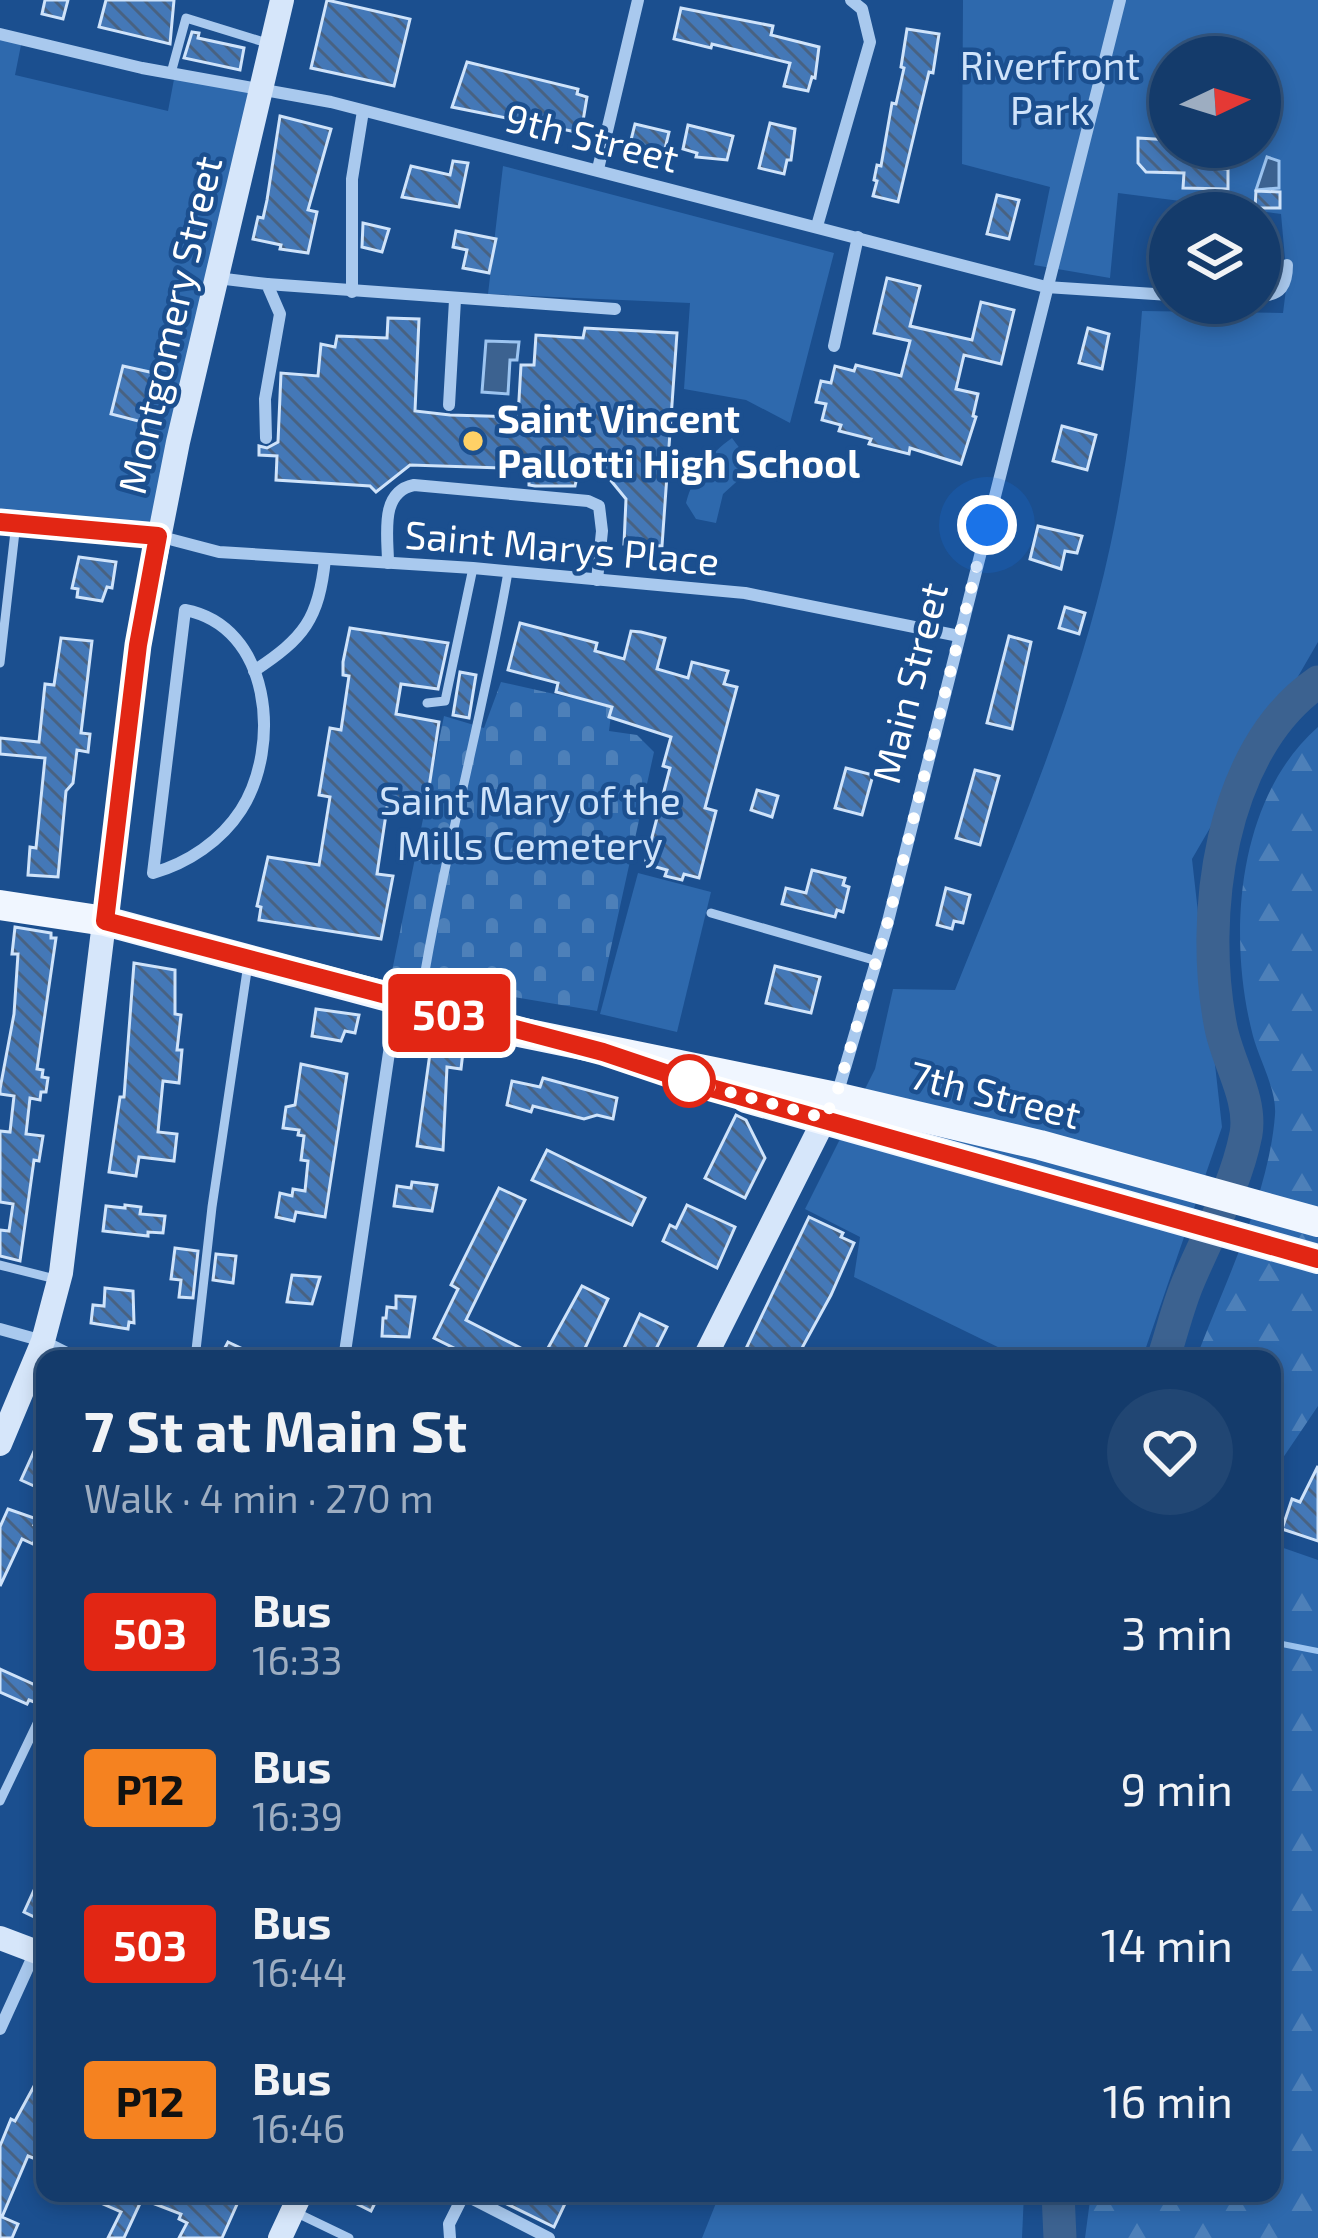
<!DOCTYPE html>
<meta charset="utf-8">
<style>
body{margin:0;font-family:"Exo 2",sans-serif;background:#214673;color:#f1f3f6;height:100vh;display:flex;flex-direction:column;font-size:45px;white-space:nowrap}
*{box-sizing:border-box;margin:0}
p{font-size:39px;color:#9dadc1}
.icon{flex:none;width:66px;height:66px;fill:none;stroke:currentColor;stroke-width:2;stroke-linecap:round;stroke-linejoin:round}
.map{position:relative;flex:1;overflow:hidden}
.panel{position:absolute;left:36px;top:1350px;width:1245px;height:852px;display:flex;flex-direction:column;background:#143b6b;border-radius:24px;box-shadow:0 6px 18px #0003,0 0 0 3px #33557e}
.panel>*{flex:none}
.badge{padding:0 24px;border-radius:9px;font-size:42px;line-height:78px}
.needle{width:78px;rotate:86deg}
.buttons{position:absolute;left:1149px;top:36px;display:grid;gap:24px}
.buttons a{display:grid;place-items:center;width:132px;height:132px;border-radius:50%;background:#143b6b;box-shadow:0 6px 18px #0003,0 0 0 3px #33557e;font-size:60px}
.you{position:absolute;width:60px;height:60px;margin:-30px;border:9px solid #fff;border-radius:50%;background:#1a73e8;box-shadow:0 0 0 18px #1a73e833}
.map>.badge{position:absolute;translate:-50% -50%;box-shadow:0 0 0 6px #fff}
.round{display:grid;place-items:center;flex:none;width:126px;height:126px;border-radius:63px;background:#214673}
.head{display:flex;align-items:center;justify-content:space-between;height:204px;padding:0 48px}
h1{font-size:57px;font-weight:700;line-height:90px}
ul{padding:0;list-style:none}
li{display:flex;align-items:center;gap:36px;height:156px;padding:0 48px}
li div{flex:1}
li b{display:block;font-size:45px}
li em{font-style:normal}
li .badge{min-width:132px;font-weight:700;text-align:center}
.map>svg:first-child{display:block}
.forest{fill:url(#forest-firs)}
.cemetery{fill:url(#cemetery-stones)}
.park{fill:#2e69ad;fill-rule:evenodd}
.water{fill:#3c6290;stroke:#9cc4f0;stroke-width:3}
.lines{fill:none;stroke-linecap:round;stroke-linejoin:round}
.stream{stroke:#9cc4f0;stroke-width:6}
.river{stroke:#3c6290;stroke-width:33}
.building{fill:url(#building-back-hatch);stroke:#cfe3fa;stroke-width:3}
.lane{stroke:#a9c9ee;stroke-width:9}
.street{stroke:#a9c9ee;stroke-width:12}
.secondary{stroke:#d6e6fa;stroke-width:24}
.primary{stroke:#f0f6ff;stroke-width:30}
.line-casing{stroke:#fff;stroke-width:27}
.line{stroke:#e22614;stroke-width:18}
.walk{stroke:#fff;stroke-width:12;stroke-dasharray:0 21.6}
.poi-dot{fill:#ffd166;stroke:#1b4f8f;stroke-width:4.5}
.stop-dot{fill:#fff;stroke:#e22614;stroke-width:6}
.labels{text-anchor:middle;stroke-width:9;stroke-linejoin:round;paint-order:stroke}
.park-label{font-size:39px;fill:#cfe3fa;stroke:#1b4f8f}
.street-label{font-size:39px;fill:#fff;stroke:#1b4f8f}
.poi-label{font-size:39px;font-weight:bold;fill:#fff;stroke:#1b4f8f;text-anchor:start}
</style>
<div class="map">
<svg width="1318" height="2238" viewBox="0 0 1318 2238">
<defs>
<pattern id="forest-firs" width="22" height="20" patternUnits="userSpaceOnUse" patternTransform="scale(3)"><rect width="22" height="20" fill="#2e69ad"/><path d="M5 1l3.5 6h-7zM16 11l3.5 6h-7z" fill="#4d80b9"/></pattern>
<pattern id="cemetery-stones" width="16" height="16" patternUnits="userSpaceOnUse" patternTransform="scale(3)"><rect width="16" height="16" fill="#2e69ad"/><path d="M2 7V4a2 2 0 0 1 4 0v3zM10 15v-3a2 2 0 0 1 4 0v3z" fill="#4d80b9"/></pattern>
<pattern id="building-back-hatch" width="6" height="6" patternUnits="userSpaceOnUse" patternTransform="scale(3)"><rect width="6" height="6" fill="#4478b7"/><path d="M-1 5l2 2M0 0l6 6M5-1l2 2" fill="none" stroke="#486282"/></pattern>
</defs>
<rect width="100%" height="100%" fill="#1b4f8f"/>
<g class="forest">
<path d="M 1318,727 L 1318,1406 L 1272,1474 L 1272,1359 L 1196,1359 C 1224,1284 1269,1195 1275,1115 C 1277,1090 1259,1059 1253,1036 C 1227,937 1236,799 1318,727 Z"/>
<polygon points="1272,1544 1318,1560 1318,2238 1085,2238 1091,2193 1272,2193"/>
</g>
<polygon class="cemetery" points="501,682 612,707 609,731 637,735 654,752 597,1011 391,976 444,716 484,728"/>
<g class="park">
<path d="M 963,0 L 1318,0 L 1318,642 L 1192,859 L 1222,1127 L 1142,1359 L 1003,1359 L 1006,1351 L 854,1277 L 860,1237 L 805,1209 L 875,1069 L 893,989 L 955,990 C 1013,845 1077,700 1110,547 C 1127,469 1136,390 1142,311 L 1283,313 L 1287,281 L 1281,214 L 1118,193 L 1110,278 L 1034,265 L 1050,187 L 962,164 ZM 1170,57 L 1260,57 L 1260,147 L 1170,147 Z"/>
<polygon points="0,34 22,40 15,75 168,111 175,74 262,89 158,536 0,522"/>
<polygon points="503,166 834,253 790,423 746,400 684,389 690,303 488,294"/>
<path d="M 732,438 L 741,450 L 745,474 L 723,494 L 716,523 L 696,519 L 686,503 C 693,476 710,453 732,438 Z"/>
<polygon points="638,873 711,892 677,1032 600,1014"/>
<polygon points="720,2193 1024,2193 1022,2238 702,2238"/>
</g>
<g class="water">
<polygon points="1267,157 1279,161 1279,188 1256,190"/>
<polygon points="486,341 519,342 517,360 510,360 508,394 482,392"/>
</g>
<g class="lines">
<polyline class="stream" points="1272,1642 1318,1651"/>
<g class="river">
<path d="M 1163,1359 C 1172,1333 1178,1305 1189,1280 C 1209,1233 1236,1185 1246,1134 C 1252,1099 1228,1063 1221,1028 C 1199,918 1219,750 1318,682"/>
<polyline points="1058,2193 1060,2238"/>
</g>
</g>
<g class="building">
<polygon points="45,0 68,0 63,19 42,14"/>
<polygon points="106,0 174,0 170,44 99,27"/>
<polygon points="327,0 410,19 394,86 311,68"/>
<polygon points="681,8 773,26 771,35 819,47 815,78 812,77 808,91 784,86 790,63 712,44 711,48 674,39"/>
<polygon points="907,29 939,34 933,73 929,72 898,202 873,196 877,181 874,180 877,165 881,166 892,103 896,104 904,68 901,67"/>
<polygon points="192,32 199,33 198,38 244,48 240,70 184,58"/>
<polygon points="467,62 578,89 577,94 587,97 581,133 452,107"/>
<polygon points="280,116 331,129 308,210 317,212 308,253 280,249 281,245 253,239 258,217 263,218 267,200"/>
<polygon points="770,123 795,129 791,160 787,160 784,174 759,168"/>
<polygon points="635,124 669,132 664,153 630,144"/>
<polygon points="688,125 733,136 727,160 696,157 697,153 683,149"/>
<polygon points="1138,138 1170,140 1172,151 1198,152 1198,163 1215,163 1215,169 1228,169 1228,189 1183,188 1184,173 1146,172 1138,163"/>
<polygon points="453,161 468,163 459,207 402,197 411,166 450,175"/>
<polygon points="1256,191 1280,192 1280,208 1255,208"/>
<polygon points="997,195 1019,200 1009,239 987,234"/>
<polygon points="363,223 389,229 382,252 362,247"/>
<polygon points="456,231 496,239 489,273 463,268 467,250 453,247"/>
<polygon points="887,278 920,286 910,326 972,340 981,302 1014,310 1001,364 964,355 956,389 978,394 973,416 976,417 961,464 910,448 909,454 869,444 871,439 839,431 841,425 822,420 826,404 816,402 821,381 831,383 835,366 854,371 856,365 901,376 910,341 874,333"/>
<polygon points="388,318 419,319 415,411 450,415 518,417 521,365 534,365 536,335 583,338 585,328 677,333 662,546 624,544 626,499 608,477 578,473 575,486 535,486 529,485 529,469 410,465 376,492 370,486 276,480 277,456 259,455 259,446 267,448 278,442 281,373 318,376 321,344 335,347 337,336 387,338"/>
<polygon points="1088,328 1109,334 1102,369 1079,363"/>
<polygon points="123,366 154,373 142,422 111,414"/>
<polygon points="1062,426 1096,435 1087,470 1053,461"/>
<polygon points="1038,526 1082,536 1077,553 1065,551 1061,569 1030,559"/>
<polygon points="79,557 116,562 112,588 107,587 102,601 77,597 78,589 72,588"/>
<polygon points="1065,607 1085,613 1079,634 1059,628"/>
<polygon points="520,623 597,643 595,651 624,659 631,631 641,632 665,638 657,669 688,678 692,662 728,671 724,684 737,687 705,808 716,811 699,878 684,874 682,880 665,876 667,870 645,864 670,768 663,766 671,737 609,717 612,707 556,692 558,683 508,670"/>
<polygon points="350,628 448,643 438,689 401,684 396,714 439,722 426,807 388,801 377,874 393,876 381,939 259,920 261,907 257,906 268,857 319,865 330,797 319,795 330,728 341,730 349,676 343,675 343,662"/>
<polygon points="1009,636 1031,642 1012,729 987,723"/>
<polygon points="61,638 92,641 81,733 90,734 88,752 77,750 73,783 66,791 58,877 28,875 30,847 36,848 45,758 0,754 0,738 39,742 45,684 54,685"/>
<polygon points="460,672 476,675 469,718 453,715"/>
<polygon points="846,768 873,775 862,815 835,808"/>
<polygon points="975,770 999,776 980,845 956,838"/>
<polygon points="757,790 778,796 772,817 751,810"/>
<polygon points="812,870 845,878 843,885 849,887 843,912 837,910 835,917 782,904 786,888 806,893"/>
<polygon points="946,888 970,895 963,923 954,921 952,929 937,925"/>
<polygon points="15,927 51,933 51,938 56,938 37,1069 43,1070 42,1077 48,1078 46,1092 41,1092 40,1100 30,1098 26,1134 43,1136 39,1161 34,1160 20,1261 0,1256 0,1230 9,1231 13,1204 0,1202 0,1131 10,1132 14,1096 0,1094 0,1089 14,1014 18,954 12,954"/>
<polygon points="134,963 175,970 175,1014 181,1015 177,1050 182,1050 179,1083 163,1081 158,1132 177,1134 174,1161 139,1157 136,1176 109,1172 120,1097 124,1097"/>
<polygon points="775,966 820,977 811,1013 766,1003"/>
<polygon points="316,1009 359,1015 355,1033 345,1031 341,1041 312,1036"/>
<polygon points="432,1039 464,1043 461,1069 447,1067 443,1150 417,1146"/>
<polygon points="301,1064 347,1074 325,1217 296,1212 294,1221 276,1217 280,1193 292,1196 293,1189 305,1191 308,1161 301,1160 304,1136 298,1135 299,1130 283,1128 286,1107 295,1105"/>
<polygon points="543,1078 617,1098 613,1119 597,1115 584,1119 533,1106 531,1112 507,1105 512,1081 540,1087"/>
<polygon points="736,1115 746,1120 765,1158 745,1198 705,1178"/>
<polygon points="547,1150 645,1198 632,1225 532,1180"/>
<polygon points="412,1182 437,1185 432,1211 394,1206 397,1186 411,1188"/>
<polygon points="499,1188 525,1200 466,1320 542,1359 582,1286 608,1299 580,1359 476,1359 434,1338 458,1289 451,1285"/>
<polygon points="125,1205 141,1207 140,1214 165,1216 163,1233 148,1232 148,1236 103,1231 106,1206 125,1208"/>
<polygon points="687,1205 735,1227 717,1268 663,1241 670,1225 676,1228"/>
<polygon points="809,1217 843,1233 841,1237 854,1243 831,1295 796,1359 741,1359"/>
<polygon points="175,1248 198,1251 193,1298 179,1297 181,1280 171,1279"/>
<polygon points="216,1254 236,1256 233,1283 213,1280"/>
<polygon points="292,1275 320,1277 312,1304 287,1302"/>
<polygon points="105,1288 133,1291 134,1323 129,1322 128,1329 91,1323 93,1305 104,1306"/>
<polygon points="396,1296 415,1297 409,1337 382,1336 383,1318 386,1318 387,1307 396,1308"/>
<polygon points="640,1314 667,1327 651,1359 619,1359"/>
<polygon points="228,1342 264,1359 219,1359"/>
<polygon points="45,1427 45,1491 21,1480"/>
<polygon points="1318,1466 1318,1541 1282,1529 1292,1499 1300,1502"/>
<polygon points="8,1509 37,1519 34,1525 40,1528 33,1544 22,1539 0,1586 0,1527"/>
<polygon points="0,1669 44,1689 37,1703 29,1700 27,1704 0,1692"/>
<polygon points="45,1866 45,1922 24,1912"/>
<polygon points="45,2066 45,2151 41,2161 28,2156 2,2217 18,2224 12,2238 0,2238 0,2146 11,2119 15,2121"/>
<polygon points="78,2193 242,2193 222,2238 179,2238 187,2223 179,2219 181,2214 142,2199 124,2238 108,2238 121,2212"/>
<polygon points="335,2193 380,2193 371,2211"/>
<polygon points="513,2193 570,2193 554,2227 507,2204"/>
</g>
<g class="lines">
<g class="lane">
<polyline points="171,73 186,18 267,43"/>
<polyline points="0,663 16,523"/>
<polyline points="427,703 445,701 473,568"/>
<polyline points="711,913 877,961"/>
<path d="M 420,1001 C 443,857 483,716 508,572"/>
<polyline points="0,1265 59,1280"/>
<polyline points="195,1359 212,1207 248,964"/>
<polyline points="0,1801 45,1707"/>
<polyline points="297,2213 349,2238"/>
</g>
<g class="street">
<polyline points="0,34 142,68 331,102 1046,287 1170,295"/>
<polyline points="598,169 638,0"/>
<polyline points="817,226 870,42 862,9 851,0"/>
<polyline points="217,278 267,284 280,314 265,399 266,438"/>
<polyline points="267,284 615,309"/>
<polyline points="352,292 352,179 363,111"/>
<path d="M 1260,296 C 1281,295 1287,285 1287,265"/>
<polyline points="834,346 858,237"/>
<polyline points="449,405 455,300"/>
<polyline points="0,522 158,536 219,552 473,568 745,593 959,636"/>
<path d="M 388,563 C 388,536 379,492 414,485 L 588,501 L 599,506 L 602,531 L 597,580"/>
<path d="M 185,610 C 271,626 282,746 241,810 C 221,841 188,863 153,873 Z"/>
<path d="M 254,671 C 304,638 319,619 325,559"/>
<polyline points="837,1095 887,925 1120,0"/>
<polyline points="0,1329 43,1341 79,1359"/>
<polyline points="344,1359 397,998"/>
<polyline points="0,2029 35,1952"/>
<polyline points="461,2193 549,2238"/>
<polyline points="450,2238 449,2224 464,2194"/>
</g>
<g class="secondary">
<polyline points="704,1359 832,1104"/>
<polyline points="0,1444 43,1341 61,1273 138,645 178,442 282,0"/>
<polyline points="0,1938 45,1955"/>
<polyline points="280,2238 301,2193"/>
</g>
<g class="primary">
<polyline points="0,905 105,921 519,1032 836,1097 1040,1145 1318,1222"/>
<polyline points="746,1098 1318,1259"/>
</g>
</g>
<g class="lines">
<g class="line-casing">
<polyline id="line" points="0,522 158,536 138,645 105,921 603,1052 704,1086 1318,1259"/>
</g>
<use href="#line" class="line"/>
<polyline class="walk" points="689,1081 824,1118 836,1096 887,925 987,525"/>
</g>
<circle class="poi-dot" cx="473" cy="441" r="12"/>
<circle class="stop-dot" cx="689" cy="1081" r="24"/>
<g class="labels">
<g class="park-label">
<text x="1050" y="80">Riverfront<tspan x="1050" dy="45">Park</tspan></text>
<text x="530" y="815">Saint Mary of the<tspan x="530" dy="45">Mills Cemetery</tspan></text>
</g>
<g class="street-label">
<text transform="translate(592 138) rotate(14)" y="14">9th Street</text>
<text transform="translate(170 325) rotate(-77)" y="14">Montgomery Street</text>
<text transform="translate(562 548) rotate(5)" y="14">Saint Marys Place</text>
<text transform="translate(910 683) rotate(-76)" y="14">Main Street</text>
<text transform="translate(995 1095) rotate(14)" y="14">7th Street</text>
</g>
<g class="poi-label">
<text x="497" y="433">Saint Vincent<tspan x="497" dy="45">Pallotti High School</tspan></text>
</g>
</g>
</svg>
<div class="buttons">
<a><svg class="needle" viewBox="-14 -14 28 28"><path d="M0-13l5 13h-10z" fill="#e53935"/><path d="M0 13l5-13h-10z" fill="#9dadc1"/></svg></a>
<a><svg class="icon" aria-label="layers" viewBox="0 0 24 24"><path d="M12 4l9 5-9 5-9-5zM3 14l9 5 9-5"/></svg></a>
</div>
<div class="you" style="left:987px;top:525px"></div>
<b class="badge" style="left:449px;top:1013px;background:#e22614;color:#fff">503</b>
<section class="panel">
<div class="head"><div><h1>7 St at Main St</h1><p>Walk · 4 min · 270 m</p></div><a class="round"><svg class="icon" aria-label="heart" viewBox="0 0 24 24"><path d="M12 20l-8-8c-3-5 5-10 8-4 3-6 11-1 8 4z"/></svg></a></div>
<ul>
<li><span class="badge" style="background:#e22614;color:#fff">503</span><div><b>Bus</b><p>16:33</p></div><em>3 min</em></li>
<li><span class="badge" style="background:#f58220;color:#111">P12</span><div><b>Bus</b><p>16:39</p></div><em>9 min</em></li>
<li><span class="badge" style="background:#e22614;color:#fff">503</span><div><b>Bus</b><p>16:44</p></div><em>14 min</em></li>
<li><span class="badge" style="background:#f58220;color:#111">P12</span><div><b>Bus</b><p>16:46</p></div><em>16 min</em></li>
</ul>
</section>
</div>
